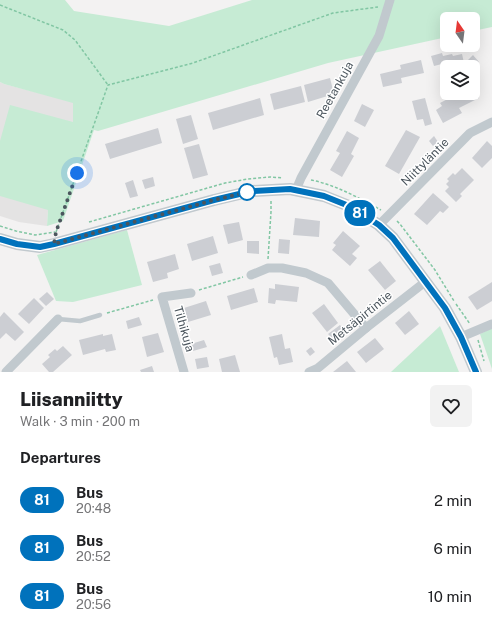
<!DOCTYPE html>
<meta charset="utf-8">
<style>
body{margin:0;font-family:"Public Sans",sans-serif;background:#f2f2f2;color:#202124;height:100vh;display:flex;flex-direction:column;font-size:15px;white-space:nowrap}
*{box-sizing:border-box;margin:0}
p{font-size:13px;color:#757577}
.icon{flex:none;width:22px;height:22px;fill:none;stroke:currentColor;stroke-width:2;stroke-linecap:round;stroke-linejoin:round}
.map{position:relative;height:372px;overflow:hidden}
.side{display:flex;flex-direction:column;background:#fff;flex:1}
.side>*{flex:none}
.badge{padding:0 8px;border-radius:13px;font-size:14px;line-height:26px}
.needle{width:26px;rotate:346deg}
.tools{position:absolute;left:440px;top:12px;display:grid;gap:8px}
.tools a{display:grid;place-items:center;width:40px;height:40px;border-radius:6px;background:#fff;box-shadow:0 4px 16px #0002;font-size:20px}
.you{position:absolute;width:20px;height:20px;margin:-10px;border:3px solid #fff;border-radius:50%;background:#1a73e8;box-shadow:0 0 0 6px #1a73e833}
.map>.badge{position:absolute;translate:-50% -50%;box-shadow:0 0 0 2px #fff}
h2{padding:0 20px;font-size:15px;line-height:36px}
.round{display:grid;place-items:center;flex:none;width:42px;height:42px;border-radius:6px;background:#f2f2f2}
.summary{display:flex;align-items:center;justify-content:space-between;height:68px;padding:0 20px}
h1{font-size:19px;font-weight:800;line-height:30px}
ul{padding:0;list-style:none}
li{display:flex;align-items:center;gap:12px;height:48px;padding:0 20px}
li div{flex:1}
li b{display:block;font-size:15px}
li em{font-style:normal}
li .badge{min-width:44px;font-weight:700;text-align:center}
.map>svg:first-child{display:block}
.education{fill:#e4e3e3}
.green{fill:#c6ebd4}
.building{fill:#ccced3}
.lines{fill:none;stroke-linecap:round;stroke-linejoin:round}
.path{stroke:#81c6a3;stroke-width:1.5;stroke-dasharray:3 2;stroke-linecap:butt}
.service{stroke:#c1c9ce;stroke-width:4.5}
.minor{stroke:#c1c9ce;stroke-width:9}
.tertiary{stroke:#c1c9ce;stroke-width:12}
.line-casing{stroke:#fff;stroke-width:9}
.line{stroke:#0072bc;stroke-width:6}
.walk{stroke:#4b555d;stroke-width:4;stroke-dasharray:0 7.2}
.stop-dot{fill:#fff;stroke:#0072bc;stroke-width:2}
.labels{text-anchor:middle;stroke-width:3;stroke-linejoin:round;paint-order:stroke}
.street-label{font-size:12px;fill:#4b555d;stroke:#fff}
</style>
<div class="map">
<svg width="492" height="372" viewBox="0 0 492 372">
<rect width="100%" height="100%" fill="#f3f2f2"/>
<polygon class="education" points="0,82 4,84 73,102 73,122 48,210 47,226 19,222 0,216"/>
<g class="green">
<polygon points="0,0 65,0 74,11 169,26 252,0 492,0 492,27 473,31 473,19 447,19 447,37 328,63 98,131 94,130 63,221 47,226 48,210 0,196 0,141 10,105 73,122 73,103 4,84 0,82"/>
<polygon points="127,230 142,285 73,302 56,301 37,255"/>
<polygon points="440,326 459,372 391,372"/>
<polygon points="492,328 492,369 480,334"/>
</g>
<g class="building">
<polygon points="442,53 443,56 452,54 453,56 462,54 464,63 443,68 442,64 434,66 431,56"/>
<polygon points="473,55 479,62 474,67 468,60"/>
<polygon points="421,60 424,73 401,78 402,83 383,87 380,74 401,69 400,65"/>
<polygon points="330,78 334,94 308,102 304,85"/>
<polygon points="301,86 305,102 274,110 270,94"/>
<polygon points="473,86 479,98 459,108 462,113 443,123 436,110 442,106 440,103 459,93 473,93"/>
<polygon points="260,98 264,115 213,130 208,113"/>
<polygon points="425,98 432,124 425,126 423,119 417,120 412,101"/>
<polygon points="362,104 374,110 365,127 354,121"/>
<polygon points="191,115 198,139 183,144 176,119"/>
<polygon points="158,128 162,143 110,159 105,144"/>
<polygon points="406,130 420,137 399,174 385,166"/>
<polygon points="347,131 359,138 351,154 354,156 342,177 330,170 340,153 336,151"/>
<polygon points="434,136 438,142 433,146 429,141"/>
<polygon points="487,141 492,146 492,158 482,168 472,158"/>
<polygon points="199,144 208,175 193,179 184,148"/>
<polygon points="462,168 474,180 460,194 462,196 456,202 445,191 449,187 446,184 449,181 447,179 453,173 455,175"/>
<polygon points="153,177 155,186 145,189 142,180"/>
<polygon points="133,180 138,196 130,198 125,183"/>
<polygon points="433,193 449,207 443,213 440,211 427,225 414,214"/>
<polygon points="295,218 320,221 319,237 293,235"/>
<polygon points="239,222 243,240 228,244 223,225"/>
<polygon points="343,231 360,246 352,254 357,258 350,266 332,250 336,245 333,243"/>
<polygon points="213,236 218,253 192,261 187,244"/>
<polygon points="279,239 290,240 289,254 278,253"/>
<polygon points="247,241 259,241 259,254 247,253"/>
<polygon points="175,254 179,269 167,273 168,278 153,282 147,262"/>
<polygon points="380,261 396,281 385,290 368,270"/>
<polygon points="220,263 223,273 212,276 209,266"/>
<polygon points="492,282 492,301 477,310 468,297"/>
<polygon points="275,284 299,287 297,302 276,300 275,304 268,303 269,288 275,289"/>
<polygon points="254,288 258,302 231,310 227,296"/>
<polygon points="47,292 54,299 46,306 39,299"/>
<polygon points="34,298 44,308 29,324 18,314"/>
<polygon points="206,301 211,315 188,322 184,308"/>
<polygon points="324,304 338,323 327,332 312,313"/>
<polygon points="409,311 419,324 405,335 395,323"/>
<polygon points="4,312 24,332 15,341 6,333 0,339 0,317"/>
<polygon points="139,317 142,325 128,329 126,321"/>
<polygon points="340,325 344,330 333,339 328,334"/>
<polygon points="158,333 164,352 147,357 142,337"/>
<polygon points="103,334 103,336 112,334 116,350 106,352 105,349 83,355 79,340"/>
<polygon points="282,334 285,349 290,348 293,362 279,365 277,357 274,358 269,337"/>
<polygon points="375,338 384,349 366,363 357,352"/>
<polygon points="204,340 207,347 193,351 191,344"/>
<polygon points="63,346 72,355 53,372 49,372 42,364 50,357 48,355 55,349 57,351"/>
<polygon points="311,347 315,352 310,356 306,351"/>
<polygon points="235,355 240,372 222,372 219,359"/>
<polygon points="207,357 209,367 197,369 195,359"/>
<polygon points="347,361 356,372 333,372"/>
<polygon points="152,366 154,372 141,372 140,370"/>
</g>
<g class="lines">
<g class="path">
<polyline points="0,5 63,30 75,40 108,85"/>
<path d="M 311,180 C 336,185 359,198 381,210"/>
<polyline points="397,221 400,224 435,270 454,301"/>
<polyline points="89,222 225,183 248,179 270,177 283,178"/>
<polyline points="0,226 16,231 35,235 55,232"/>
<polyline points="56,232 108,85 193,63 333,13 378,7"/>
<polyline points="268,259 271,212 271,201"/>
<polyline points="199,290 243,277"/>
<polyline points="456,304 470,324"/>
<polyline points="107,313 153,300"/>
<polyline points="478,340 484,361"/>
</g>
<polyline class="service" points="58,319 80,321 100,315"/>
<g class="minor">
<polyline points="296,190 301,178 379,36 390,0"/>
<polyline points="379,225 470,133 492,122"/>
<polyline points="251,275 268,268 282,268 306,273 328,283 366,328"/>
<polyline points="461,337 492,324"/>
<polyline points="6,372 58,319"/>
<polyline points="184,372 162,297 191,293"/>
<polyline points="309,372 318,368 366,328 425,282"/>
</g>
<polyline class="tertiary" points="0,239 17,244 40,247 54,244 214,200 252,191 290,189 324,196 349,206 379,225 393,238 445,308 461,337 476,372"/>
</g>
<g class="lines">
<g class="line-casing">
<polyline id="line" points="0,239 17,244 40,247 54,244 214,200 252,191 290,189 324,196 349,206 379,225 393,238 445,308 461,337 476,372"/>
</g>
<use href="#line" class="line"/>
<polyline class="walk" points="77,173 56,232 54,244 214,200 252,191 247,192"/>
</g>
<circle class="stop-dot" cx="247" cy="192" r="8"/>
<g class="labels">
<g class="street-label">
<text transform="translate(335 90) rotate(-61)" y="4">Reetankuja</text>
<text transform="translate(425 162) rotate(-45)" y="4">Niittyläntie</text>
<text transform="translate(360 318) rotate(-39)" y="4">Metsäpirtintie</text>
<text transform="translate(184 329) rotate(74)" y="4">Tilhikuja</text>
</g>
</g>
</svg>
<div class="tools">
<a><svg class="needle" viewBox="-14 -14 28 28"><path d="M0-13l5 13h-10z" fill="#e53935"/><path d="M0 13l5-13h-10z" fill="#757577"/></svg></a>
<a><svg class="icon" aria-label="layers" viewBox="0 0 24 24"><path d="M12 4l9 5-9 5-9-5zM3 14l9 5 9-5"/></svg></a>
</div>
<div class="you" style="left:77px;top:173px"></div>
<b class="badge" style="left:360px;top:213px;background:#0072bc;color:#fff">81</b>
</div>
<section class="side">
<div class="summary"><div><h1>Liisanniitty</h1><p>Walk · 3 min · 200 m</p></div><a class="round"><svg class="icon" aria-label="heart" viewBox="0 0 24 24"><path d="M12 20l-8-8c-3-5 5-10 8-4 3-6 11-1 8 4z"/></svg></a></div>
<h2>Departures</h2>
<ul>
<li><span class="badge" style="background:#0072bc;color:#fff">81</span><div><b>Bus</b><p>20:48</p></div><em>2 min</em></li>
<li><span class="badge" style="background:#0072bc;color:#fff">81</span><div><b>Bus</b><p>20:52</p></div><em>6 min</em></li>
<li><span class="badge" style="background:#0072bc;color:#fff">81</span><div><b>Bus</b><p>20:56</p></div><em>10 min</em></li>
</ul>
</section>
